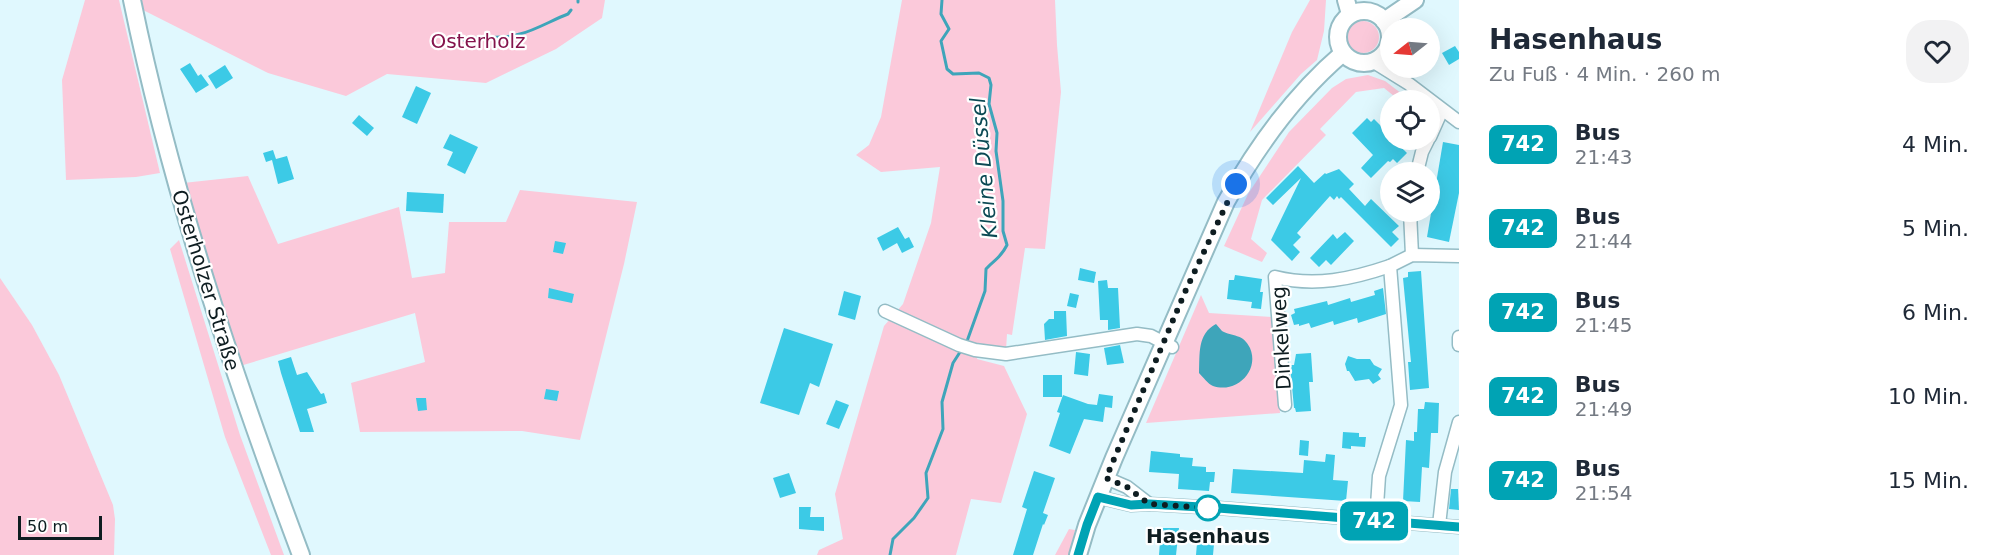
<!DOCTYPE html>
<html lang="de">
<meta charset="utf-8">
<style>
body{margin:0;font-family:"DejaVu Sans",sans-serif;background:#f2f2f3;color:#1f2937;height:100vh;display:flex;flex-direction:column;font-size:22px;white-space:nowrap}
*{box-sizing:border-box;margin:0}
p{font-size:20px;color:#747a83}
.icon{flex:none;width:33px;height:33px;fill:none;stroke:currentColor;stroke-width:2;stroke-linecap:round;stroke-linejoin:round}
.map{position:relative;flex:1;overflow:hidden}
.details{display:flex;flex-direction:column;background:#fff;width:540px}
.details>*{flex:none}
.badge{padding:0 12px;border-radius:9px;font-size:21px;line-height:39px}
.needle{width:39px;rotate:253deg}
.buttons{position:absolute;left:1380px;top:18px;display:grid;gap:12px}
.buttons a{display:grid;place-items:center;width:60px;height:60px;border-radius:50%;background:#fff;box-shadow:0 6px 24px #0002;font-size:30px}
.scale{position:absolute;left:18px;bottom:15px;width:84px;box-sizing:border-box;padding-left:6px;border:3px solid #0e1d21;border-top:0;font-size:16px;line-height:21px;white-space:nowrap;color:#0e1d21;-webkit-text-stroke:4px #fff;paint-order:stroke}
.you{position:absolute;width:30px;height:30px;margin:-15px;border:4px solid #fff;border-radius:50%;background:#1a73e8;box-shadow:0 0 0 9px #1a73e833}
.map>.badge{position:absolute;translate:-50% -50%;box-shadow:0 0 0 3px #fff}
.round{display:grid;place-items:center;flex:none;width:63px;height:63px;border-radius:24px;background:#f2f2f3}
.head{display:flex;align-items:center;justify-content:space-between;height:102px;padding:0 30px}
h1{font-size:28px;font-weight:700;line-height:45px}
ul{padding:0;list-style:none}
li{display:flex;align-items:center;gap:18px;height:84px;padding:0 30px}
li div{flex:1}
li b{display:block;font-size:22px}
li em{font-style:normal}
li .badge{min-width:66px;font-weight:700;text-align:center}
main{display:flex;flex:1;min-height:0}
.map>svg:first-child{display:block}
.green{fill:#fbc9da}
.water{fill:#3ea5ba}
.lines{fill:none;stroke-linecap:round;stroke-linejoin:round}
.stream{stroke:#3ea5ba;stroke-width:3}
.building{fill:#3ccae6}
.street-casing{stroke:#94bcc5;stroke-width:15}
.secondary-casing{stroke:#94bcc5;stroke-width:20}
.street{stroke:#fff;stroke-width:12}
.secondary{stroke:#fff;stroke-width:16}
.line-casing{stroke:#fff;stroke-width:14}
.line{stroke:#00a3b4;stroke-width:9}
.walk{stroke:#0e1d21;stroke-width:6;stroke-dasharray:0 10.8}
.stop-dot{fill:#fff;stroke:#00a3b4;stroke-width:3}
.labels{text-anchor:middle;stroke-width:4.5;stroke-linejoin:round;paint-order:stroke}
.park-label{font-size:20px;fill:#84134c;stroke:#fff}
.street-label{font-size:20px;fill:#0e1d21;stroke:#fff}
.stop-label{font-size:20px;font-weight:bold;fill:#0e1d21;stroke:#fff}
.water-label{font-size:21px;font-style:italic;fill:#0b4954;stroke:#fff}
</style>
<main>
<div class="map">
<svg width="1459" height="555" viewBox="0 0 1459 555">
<rect width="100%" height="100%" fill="#e0f8fe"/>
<g class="green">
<polygon points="85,0 119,0 160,173 136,177 66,180 62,80"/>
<polygon points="141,0 605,0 602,18 556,49 486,83 387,74 346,96 268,73 143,10"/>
<polygon points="902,0 1055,0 1057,45 1061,92 1045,249 1025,248 1012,335 1007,334 1006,350 980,348 977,359 1004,366 1027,414 1001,503 971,499 956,555 817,555 819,550 843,539 835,494 884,326 903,304 931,223 940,167 881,172 856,155 869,145 881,117"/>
<polygon points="1310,0 1326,0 1324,31 1317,60 1301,74 1250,132 1292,32"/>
<circle cx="1363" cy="37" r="16"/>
<polygon points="1368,75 1385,81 1410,100 1399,100 1384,88 1356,92 1320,129 1326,135 1262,200 1251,239 1267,253 1262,262 1224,246 1248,194 1289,132 1332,88 1346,79"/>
<polygon points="248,176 278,244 399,207 412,278 445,273 449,222 506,222 520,190 637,202 624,264 580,440 522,431 360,432 351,383 425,362 415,313 240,366 183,183"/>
<polygon points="179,240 240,435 284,555 271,555 225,437 170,249"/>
<polygon points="0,278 32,325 59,375 113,505 115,519 114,555 0,555"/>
<polygon points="1201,295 1209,313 1273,317 1280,413 1146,423"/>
<polygon points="1069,529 1075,530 1069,555 1055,555"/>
</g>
<path class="water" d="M 1216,324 C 1218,326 1220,329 1222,331 C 1232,337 1243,333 1250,348 C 1260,371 1236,394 1213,386 C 1208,384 1203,377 1199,373 C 1200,354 1197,334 1216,324 Z"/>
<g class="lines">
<g class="stream">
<path d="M 942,0 L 941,14 L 949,29 L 941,41 L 947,69 L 953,74 L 979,73 L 989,78 L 991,85 L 989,104 L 997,133 L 996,151 L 1003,201 L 1003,231 L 1007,245 C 1000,259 996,258 986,269 L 985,291 L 966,344"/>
<polyline points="578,2 578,0"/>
<path d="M 464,40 C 483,35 502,40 520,34 C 536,30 552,20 568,14 L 571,10"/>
<polyline points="890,555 893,539 914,518 928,498 926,473 943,429 942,402 953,363 962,349"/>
</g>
</g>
<g class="building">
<polygon points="1455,46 1459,52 1459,59 1449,65 1442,53"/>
<polygon points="190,63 198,76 201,74 209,85 196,93 180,69"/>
<polygon points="225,65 233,78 216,89 208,76"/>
<polygon points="416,86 431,93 417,124 402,117"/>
<polygon points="359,115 374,128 367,136 352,123"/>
<polygon points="1367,118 1371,122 1374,119 1390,135 1390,140 1394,140 1407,153 1397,163 1393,159 1390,162 1388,161 1371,178 1361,168 1373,155 1352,133"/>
<polygon points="450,134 478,147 465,174 447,165 453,152 443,148"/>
<polygon points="1443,142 1459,145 1459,193 1449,242 1427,237"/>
<polygon points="273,150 276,159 287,156 294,179 278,184 272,160 266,162 263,153"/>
<polygon points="1298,166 1314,183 1325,173 1326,174 1339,169 1354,184 1349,189 1365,206 1371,199 1399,226 1392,232 1399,239 1391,247 1341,197 1339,199 1337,196 1334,200 1330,196 1297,233 1301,237 1293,245 1300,252 1292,261 1271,240 1301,178 1273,205 1266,198"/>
<polygon points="407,192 444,194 443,213 406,211"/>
<polygon points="898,227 905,239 909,237 914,247 902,253 897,243 883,251 877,238"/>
<polygon points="1345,232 1354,241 1331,265 1326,260 1319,267 1310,258 1333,234 1337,239"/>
<polygon points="555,241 566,243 563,254 553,252"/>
<polygon points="1080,268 1096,272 1094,283 1078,280"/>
<polygon points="1421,271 1429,388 1410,390 1408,362 1411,362 1403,278 1408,277 1408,272"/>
<polygon points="1235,275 1262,279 1260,292 1263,292 1261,309 1251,308 1252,302 1227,299 1229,280 1234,280"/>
<polygon points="1107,280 1108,288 1118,288 1120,328 1108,330 1108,320 1100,320 1098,281"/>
<polygon points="549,288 574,294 572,303 548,298"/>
<polygon points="1383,288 1386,314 1358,323 1357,318 1334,325 1333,321 1311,328 1309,323 1299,326 1299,324 1294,325 1291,315 1295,313 1294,309 1327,301 1328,305 1350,298 1351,302 1375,295 1374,291"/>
<polygon points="844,291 861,296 855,320 838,315"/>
<polygon points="1070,293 1079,295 1076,308 1067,306"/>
<polygon points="1054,311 1066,311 1067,336 1045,340 1044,324 1049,319 1054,319"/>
<polygon points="784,328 833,344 819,387 810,383 799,415 760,403"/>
<polygon points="1120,345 1124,363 1107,365 1104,348"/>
<polygon points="1076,352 1090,354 1088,376 1074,374"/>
<polygon points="1311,353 1313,382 1309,382 1311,411 1296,412 1295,408 1294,408 1290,365 1294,365 1296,354"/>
<polygon points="1348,356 1357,359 1370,359 1374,365 1382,369 1378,375 1381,379 1373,384 1369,379 1355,381 1349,371 1347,371 1345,364"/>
<polygon points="291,357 297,375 307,372 321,394 324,393 327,403 307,409 314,432 300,432 281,373 278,361"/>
<rect x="1043" y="375" width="19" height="22"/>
<polygon points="546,389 559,391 557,401 544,399"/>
<polygon points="1099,394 1113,396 1112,408 1105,407 1103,422 1084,419 1070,454 1049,446 1060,413 1057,412 1063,395 1088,404 1097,405"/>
<polygon points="416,398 426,398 427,410 418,411"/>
<polygon points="836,400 849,405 839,429 826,424"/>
<polygon points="1425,402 1439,403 1438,433 1431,433 1429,468 1422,467 1420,502 1403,501 1406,440 1414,441 1414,432 1417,432 1418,409 1424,409"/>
<polygon points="1343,432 1359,433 1359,437 1366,437 1365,447 1351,446 1351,449 1342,448"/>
<polygon points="1300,440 1309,441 1308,456 1299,455"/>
<polygon points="1151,451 1180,454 1180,457 1193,458 1192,466 1206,467 1206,472 1215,472 1214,482 1210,482 1209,491 1178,489 1179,474 1149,472"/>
<polygon points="1326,454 1335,455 1333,480 1348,481 1346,501 1231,493 1233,469 1303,473 1304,460 1325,462"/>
<polygon points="1034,471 1055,478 1043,513 1048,515 1044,525 1043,524 1033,555 1013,555 1027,509 1022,507"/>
<polygon points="789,473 796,493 780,498 773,478"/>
<polygon points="1451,489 1458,489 1459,510 1449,509"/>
<polygon points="799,507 811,507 810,517 824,517 824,531 799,529"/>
<polygon points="1161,528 1179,528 1176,555 1159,555"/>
<polygon points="1197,543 1214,544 1213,555 1196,555"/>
</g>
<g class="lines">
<g class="street-casing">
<g id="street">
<polyline points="1388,44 1390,49"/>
<polyline points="1372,61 1409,84 1459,122"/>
<polyline points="1430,137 1442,110"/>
<polyline points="1417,172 1422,152 1428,140"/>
<polyline points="1410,212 1412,255"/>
<polyline points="885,311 959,345 975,350 1006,354 1137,334 1151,336 1172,347"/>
<polyline points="1459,337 1459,345"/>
<path d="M 1285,405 L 1275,277 C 1315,287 1352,279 1390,266"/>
<polyline points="1106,478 1127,487 1149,504"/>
<polyline points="1098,497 1131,505 1149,504 1218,508 1459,527"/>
<polyline points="1376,521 1379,476 1401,405 1390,266 1412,255 1459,256"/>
<polyline points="1439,525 1445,472 1459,422"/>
</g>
</g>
<g class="secondary-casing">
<g id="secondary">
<path d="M 132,0 C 171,190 233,374 301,555"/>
<polyline points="1346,0 1350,14"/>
<circle cx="1364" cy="37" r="26"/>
<polyline points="1384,21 1415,0"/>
<path d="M 1078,555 L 1087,525 L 1114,458 L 1226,202 C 1257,146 1295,94 1343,53"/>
</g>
</g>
<use href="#street" class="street"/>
<use href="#secondary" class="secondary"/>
</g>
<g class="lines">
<g class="line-casing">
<polyline id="line" points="1078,555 1087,525 1098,497 1131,505 1149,504 1218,508 1459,527"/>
</g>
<use href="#line" class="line"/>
<polyline class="walk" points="1208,508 1149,504 1127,487 1106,478 1185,292 1236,184"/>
</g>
<circle class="stop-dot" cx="1208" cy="508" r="12"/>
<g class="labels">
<g class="park-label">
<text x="478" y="48">Osterholz</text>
</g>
<g class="street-label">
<text transform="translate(206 280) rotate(73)" y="7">Osterholzer Straße</text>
<text transform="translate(1281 338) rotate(-93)" y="7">Dinkelweg</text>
</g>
<g class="stop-label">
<text x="1208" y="543">Hasenhaus</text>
</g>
<g class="water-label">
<text transform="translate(984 168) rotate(-95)" y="7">Kleine Düssel</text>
</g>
</g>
</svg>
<div class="buttons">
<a><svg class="needle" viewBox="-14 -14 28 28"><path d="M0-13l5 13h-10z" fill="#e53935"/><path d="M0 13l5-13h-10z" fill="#747a83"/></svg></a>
<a><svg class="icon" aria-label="locate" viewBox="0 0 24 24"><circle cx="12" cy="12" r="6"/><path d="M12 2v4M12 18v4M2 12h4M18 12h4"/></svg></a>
<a><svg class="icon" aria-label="layers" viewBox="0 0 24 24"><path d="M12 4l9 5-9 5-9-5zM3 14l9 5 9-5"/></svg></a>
</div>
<div class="scale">50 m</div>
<div class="you" style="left:1236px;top:184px"></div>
<b class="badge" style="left:1374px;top:521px;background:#00a3b4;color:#fff">742</b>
</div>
<section class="details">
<div class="head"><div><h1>Hasenhaus</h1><p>Zu Fuß · 4 Min. · 260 m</p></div><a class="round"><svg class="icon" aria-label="heart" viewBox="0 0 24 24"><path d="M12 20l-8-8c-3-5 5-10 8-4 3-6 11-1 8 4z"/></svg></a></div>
<ul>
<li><span class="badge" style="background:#00a3b4;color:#fff">742</span><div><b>Bus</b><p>21:43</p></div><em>4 Min.</em></li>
<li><span class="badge" style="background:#00a3b4;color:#fff">742</span><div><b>Bus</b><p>21:44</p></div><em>5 Min.</em></li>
<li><span class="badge" style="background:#00a3b4;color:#fff">742</span><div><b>Bus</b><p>21:45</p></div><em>6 Min.</em></li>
<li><span class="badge" style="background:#00a3b4;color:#fff">742</span><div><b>Bus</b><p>21:49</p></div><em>10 Min.</em></li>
<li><span class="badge" style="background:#00a3b4;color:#fff">742</span><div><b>Bus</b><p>21:54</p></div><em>15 Min.</em></li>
</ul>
</section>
</main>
